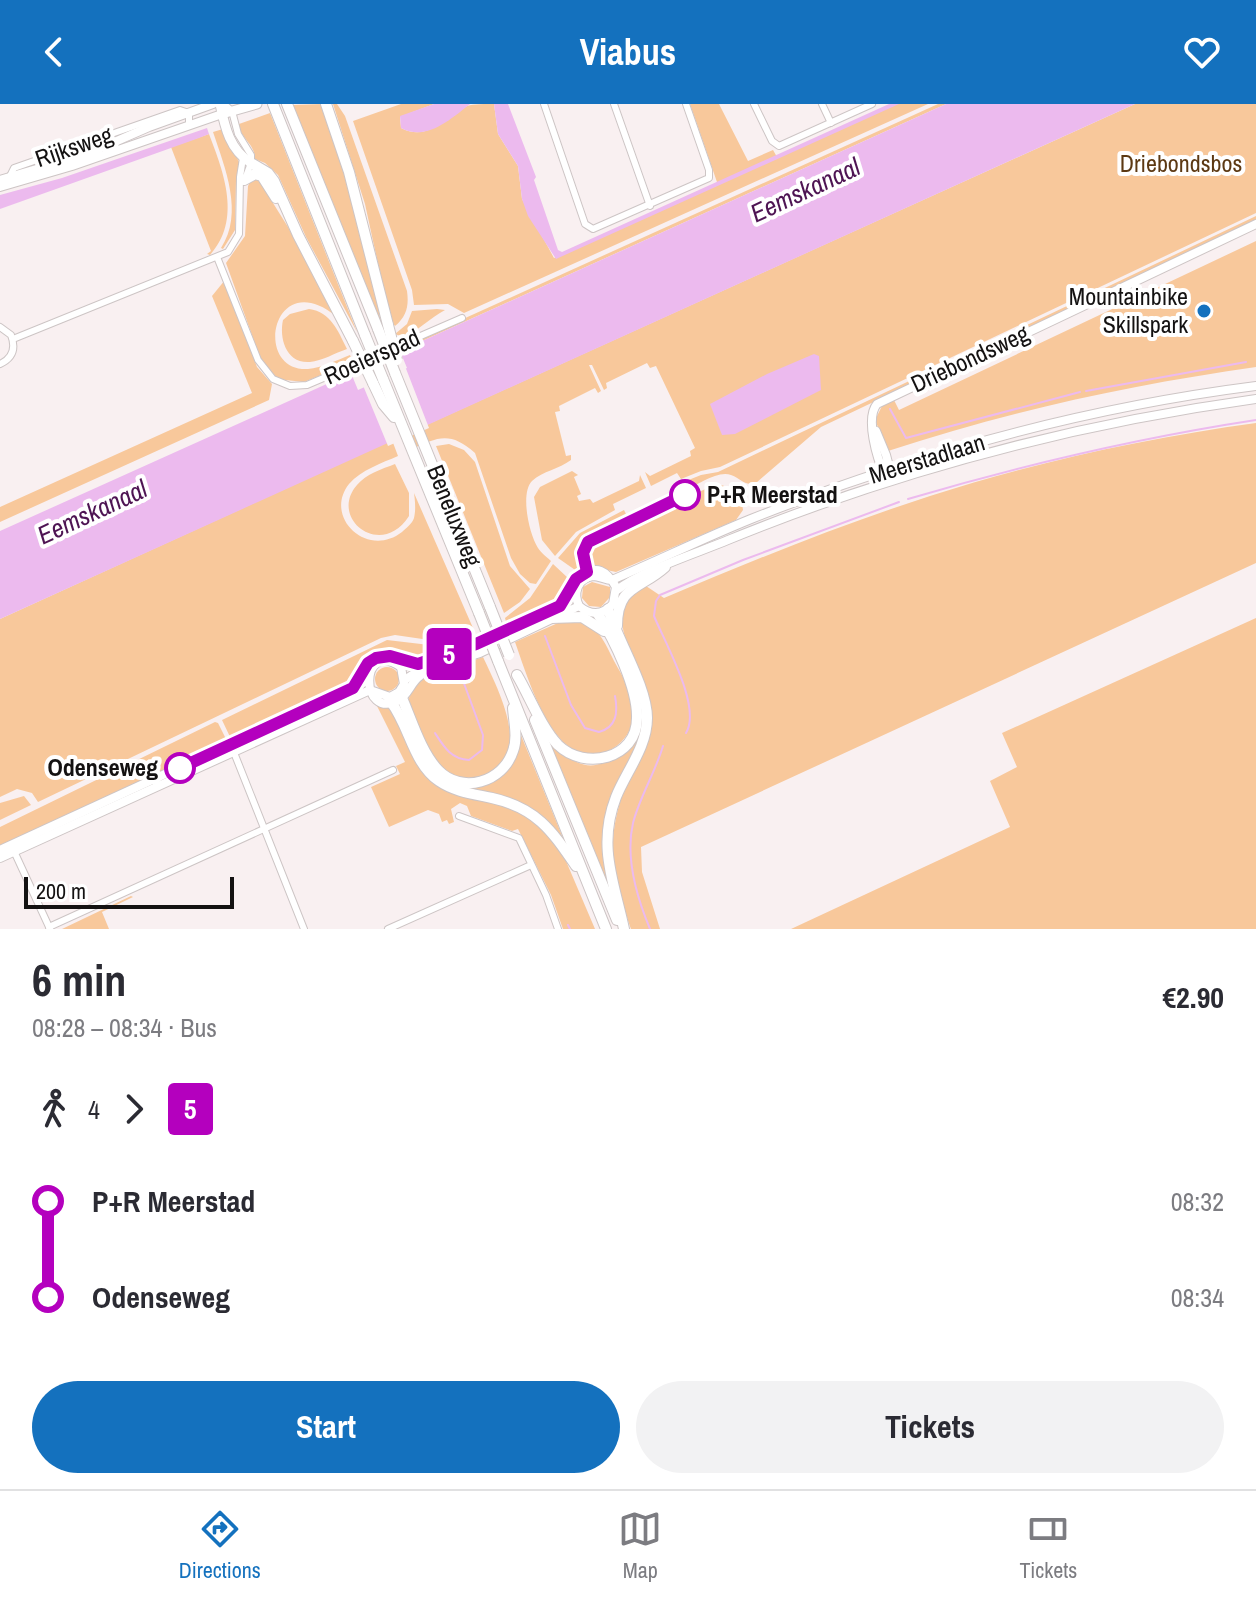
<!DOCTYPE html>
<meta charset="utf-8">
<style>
body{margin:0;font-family:"Archivo Narrow",sans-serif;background:#f2f2f3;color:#2b2b33;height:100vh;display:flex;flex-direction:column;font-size:30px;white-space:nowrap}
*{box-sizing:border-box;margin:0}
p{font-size:26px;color:#7c7c81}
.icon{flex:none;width:44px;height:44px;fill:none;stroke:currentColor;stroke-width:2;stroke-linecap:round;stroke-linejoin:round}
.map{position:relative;height:825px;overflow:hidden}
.drawer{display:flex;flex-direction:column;background:#fff;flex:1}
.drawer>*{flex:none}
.badge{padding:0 16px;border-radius:6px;font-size:28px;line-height:52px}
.scale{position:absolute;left:24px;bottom:20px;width:210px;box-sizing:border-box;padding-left:8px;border:4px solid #141212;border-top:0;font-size:22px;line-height:28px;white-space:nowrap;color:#141212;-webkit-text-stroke:6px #fff;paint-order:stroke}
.map>.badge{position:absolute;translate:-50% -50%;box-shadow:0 0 0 4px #fff}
.legs{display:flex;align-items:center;gap:12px;height:88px;padding:0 32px;font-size:26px}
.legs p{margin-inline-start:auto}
.headline{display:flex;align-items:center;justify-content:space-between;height:136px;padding:0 32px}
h1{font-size:44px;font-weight:800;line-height:60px}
.action{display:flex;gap:16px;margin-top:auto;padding:16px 32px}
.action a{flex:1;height:92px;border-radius:48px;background:#1471be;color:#fff;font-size:32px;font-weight:800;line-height:92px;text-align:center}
.action a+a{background:#f2f2f3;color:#2b2b33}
ul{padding:0 32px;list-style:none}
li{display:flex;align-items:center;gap:28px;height:96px;font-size:30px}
li i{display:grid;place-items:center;width:12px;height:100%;margin:0 10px;background:currentColor}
li i::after{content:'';width:20px;height:20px;margin:-10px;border:6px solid;border-radius:50%;background:#fff}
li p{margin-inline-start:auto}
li:first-child i{background:linear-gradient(#0000 50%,currentColor 0)}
li:last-child i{background:linear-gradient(currentColor 50%,#0000 0)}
header{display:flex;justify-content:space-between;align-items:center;height:104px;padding:0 32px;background:#1471be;color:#fff;font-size:36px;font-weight:800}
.tab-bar{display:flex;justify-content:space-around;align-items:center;height:112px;border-top:2px solid #e1e1e2;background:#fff;font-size:22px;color:#7c7c81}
.tab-bar a{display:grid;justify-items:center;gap:4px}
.tab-bar .selected{color:#1471be}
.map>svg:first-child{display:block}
.green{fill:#f8c89b}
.water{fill:#ecbaee}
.pier{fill:#f9f0f1}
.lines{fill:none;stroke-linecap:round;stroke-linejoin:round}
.stream{stroke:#ecbaee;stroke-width:2}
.street-casing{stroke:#cdc5c5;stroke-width:8}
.secondary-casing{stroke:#cdc5c5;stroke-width:10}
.primary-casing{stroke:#cdc5c5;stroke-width:11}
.highway-casing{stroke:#cdc5c5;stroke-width:12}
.street{stroke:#fff;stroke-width:6}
.secondary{stroke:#fff;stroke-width:8}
.primary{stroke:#fff;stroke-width:9}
.highway{stroke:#fff;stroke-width:10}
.highway-bridge-casing{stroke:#cdc5c5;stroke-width:12;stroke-linecap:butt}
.highway-bridge{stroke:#fff;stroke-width:10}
.line-1-casing{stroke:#fff;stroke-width:18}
.line-1{stroke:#b400be;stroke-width:12}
.poi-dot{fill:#1471be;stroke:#fff;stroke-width:3}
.stop-1-dot{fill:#fff;stroke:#b400be;stroke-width:4}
.labels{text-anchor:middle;stroke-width:8;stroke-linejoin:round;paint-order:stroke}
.street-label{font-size:24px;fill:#141212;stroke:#fff}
.park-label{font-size:24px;fill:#5c3913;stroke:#fff}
.poi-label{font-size:24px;fill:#141212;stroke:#fff;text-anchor:end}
.stop-label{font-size:24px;font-weight:bold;fill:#141212;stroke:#fff;text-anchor:start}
.water-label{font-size:26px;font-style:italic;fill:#4e1453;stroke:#fff}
</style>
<header><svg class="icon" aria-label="back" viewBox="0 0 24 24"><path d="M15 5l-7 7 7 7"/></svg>Viabus<svg class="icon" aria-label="heart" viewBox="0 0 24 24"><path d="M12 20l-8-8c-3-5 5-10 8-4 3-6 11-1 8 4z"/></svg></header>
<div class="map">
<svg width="1256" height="825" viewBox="0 0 1256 825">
<rect width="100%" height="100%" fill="#f9f0f1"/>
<g class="green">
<path d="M 323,0 C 348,71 368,145 381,219 L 292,1 Z"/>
<path d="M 333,0 L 337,0 L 345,12 L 407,187 C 409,201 407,212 395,222 L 390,215 L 365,100 Z"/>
<path d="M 401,0 L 434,0 L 400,13 L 401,24 C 428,38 446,13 467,2 C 474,0 485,0 494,0 L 498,30 L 518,62 L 522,95 L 554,154 L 718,81 L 690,0 L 719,0 L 748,57 L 773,46 L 777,53 L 897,0 L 928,0 L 464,209 L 448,200 L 414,201 L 412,186 L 353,17 Z"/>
<polygon points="938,0 946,0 400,247 399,244"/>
<path d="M 1135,0 L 1256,0 L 1256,109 L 720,363 L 701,367 L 681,375 L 677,369 L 651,382 L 645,368 L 650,372 L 691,352 L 690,347 L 695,344 L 656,262 L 650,264 L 647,259 L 606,279 L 607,284 L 604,286 L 592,261 L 589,261 L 601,287 L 598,289 L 595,284 L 559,302 L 560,307 L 555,308 L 566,352 L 571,351 L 571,356 C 559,365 543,367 532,377 C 520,389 529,430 538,444 C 541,449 547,453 551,457 L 536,480 L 530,479 L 520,470 L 511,454 L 475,349 C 450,327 438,333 410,346 L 404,331 Z"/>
<path d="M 270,9 L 357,228 L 306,133 L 278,71 L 265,59 L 255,55 C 255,39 240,35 239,20 Z"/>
<path d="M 223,25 L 240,60 L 236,77 L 235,126 L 223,145 L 221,144 C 244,109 225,64 213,28 Z"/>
<path d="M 209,30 C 224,69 242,116 210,151 L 207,150 L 211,147 L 171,43 Z"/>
<path d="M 258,75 L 288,123 L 336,212 C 272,161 252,268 308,265 C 322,264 337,256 350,251 L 353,258 L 304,278 L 276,275 L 262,259 L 226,159 L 245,132 L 248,82 L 251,76 Z"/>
<path d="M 1256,112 L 1256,116 L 821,323 L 756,379 C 743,382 742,375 731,371 C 718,366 697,381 685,387 L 681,379 L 701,371 L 718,368 Z"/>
<path d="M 1256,137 L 1256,263 C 1130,281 1009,307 888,347 L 875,316 L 882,302 L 894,296 L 899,306 Z"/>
<polygon points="225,176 257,263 272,280 269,296 0,418 0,403 252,289 212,192"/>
<path d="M 309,205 C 331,208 338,227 347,245 C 335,249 322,257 310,258 C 286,260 279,234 283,216 L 290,210 Z"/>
<path d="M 437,205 L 445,206 C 430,214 418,227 403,233 L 395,230 L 407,220 L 412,207 Z"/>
<path d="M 1256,319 L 1256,459 L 641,743 L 642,768 L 660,825 L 631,825 C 605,748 608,730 634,654 C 638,641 651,614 650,602 C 647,568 606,525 629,492 C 632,487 639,483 643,480 L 664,494 C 751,457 840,421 930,392 C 1036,358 1146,334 1256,319 Z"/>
<path d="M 392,336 L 398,352 C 382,359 361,366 349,380 C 323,413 367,455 402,428 C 406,424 412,420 414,414 C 416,406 415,396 414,389 L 473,524 L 443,538 L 395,531 L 381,534 L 38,698 L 32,689 L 17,685 L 0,693 L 0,515 Z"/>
<polygon points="449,340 464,346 475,358 510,462 530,485 520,498 504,509 436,342"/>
<path d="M 395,360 L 409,389 L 409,412 C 381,456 328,414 357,381 C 366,370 382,365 395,360 Z"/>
<polygon points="572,367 578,371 574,373 581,390 577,392 579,397 590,395 593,399 639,377 640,371 646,384 613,400 615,406 576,428 555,452 542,436 534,393 540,383"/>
<path d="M 721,381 C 735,384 742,393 743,406 L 736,416 L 616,468 L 597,464 L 591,459 L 589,449 L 595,437 L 655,408 L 660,411 L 689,397 L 690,392 L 712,382 Z"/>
<polygon points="624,406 628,414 582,437 578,446 578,468 558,454 580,429"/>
<polygon points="553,460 568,474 566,488 548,502 507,521 505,514 530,494"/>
<polygon points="592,478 610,483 610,493 601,503 589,502 582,494 583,483"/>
<polygon points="1256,514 1256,825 791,825 1010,723 990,677 1017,663 1002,629"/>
<path d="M 567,515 C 591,515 602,531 611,551 C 618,566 632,584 634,602 C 638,637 598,666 568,642 C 542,622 526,569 515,538 Z"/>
<path d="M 475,530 L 477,533 C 443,548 425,559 388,549 L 353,579 L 302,600 L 302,603 L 232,637 L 222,616 L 387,536 L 438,542 Z"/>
<path d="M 483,553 C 499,587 538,661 477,673 C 462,676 448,671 438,660 C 426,647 416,615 408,599 C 410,588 413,581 422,575 Z"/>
<circle cx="387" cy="575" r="12"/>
<polygon points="374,596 391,604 423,666 514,705 537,718 563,750 595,825 563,825 551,791 518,725 512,727 471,712 467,702 460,699 451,705 454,718 449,720 447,716 442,718 439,710 428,706 389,723 371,683 400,670 396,662 405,658"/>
<path d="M 640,614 L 643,614 L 639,635 L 612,695 L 609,786 L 547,632 C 555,639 563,649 571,655 C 606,677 625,637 640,614 Z"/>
<polygon points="215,618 218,619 228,639 177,656 178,659 167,666 0,744 0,723"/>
<polygon points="516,619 563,734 547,716 524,701 456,681 505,666"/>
<polygon points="24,692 31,701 0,716 0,699"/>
<polygon points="131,792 133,793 102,808 109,825 62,825"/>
</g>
<g class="water">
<path d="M 434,0 L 470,0 C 451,15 426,38 401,24 L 400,12 Z"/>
<polygon points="494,0 508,0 536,73 534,76 558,146 562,148 889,0 899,0 556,155 528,112 522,95 518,62 498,30"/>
<polygon points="946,0 1135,0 0,515 0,427 351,269 358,286 407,264 400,247"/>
<polygon points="207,24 209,30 199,34 0,105 0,91 62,74"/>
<polygon points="814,250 819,252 821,286 735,330 722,331 710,300 767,270"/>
</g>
<polygon class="pier" points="398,244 429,324 388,342 362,279 402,261 396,248"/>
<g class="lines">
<g class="stream">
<polyline points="1086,287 1246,258"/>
<polyline points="890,305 906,334 1080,288"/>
<path d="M 908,395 C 1023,361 1138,334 1256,316"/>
<path d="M 545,532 L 571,601 L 585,624 L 599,628 C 617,623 618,608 615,592"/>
<path d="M 435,629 C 444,643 451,655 469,656 L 482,646 L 483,631 L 462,574"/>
<path d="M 686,629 C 702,603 665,539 654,512 L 656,497 L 660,491 L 743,456 L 899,398"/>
<polyline points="568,821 570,825"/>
<path d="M 650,825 C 637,794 625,754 633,719 C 640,692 655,669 663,642"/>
</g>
<g class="street-casing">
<g id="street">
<polyline points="224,0 232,7 238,30 251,51 251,59 245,75"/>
<polyline points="544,0 585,120 593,125 709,74 709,66 686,0"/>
<polyline points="614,0 650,102"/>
<polyline points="754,0 772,37 779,42 872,0"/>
<polyline points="822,0 831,19"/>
<polyline points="9,74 14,64 180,6 189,9 189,21"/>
<polyline points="217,153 258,256 273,275 290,282 307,281 375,252"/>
<path d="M 0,223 L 11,231 C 16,244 13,254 0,260"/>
<polyline points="13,235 228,148 239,130 240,73 243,54"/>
<polyline points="393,244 462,214"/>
<polyline points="233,646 304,825"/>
<polyline points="459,712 519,734 546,791 558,825"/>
<polyline points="13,745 50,825"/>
<polyline points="49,823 393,666"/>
<polyline points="388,825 531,761"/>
</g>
</g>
<g class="secondary-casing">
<g id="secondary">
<polyline points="0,76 87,50 149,23 213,0"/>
<polyline points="0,83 72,62 222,10"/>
<polyline points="876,327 886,351 891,370"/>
<path d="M 885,371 C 877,355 865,314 877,300 L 1256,120"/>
<path d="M 612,476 C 659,456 704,434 751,415 C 913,351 1083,304 1256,282"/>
<path d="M 617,486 C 641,467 697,449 728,436 C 897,367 1075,320 1256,295"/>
<path d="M 560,502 C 573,482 594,444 616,483 L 613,500 C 603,511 591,512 579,502 C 573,490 577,474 593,472 C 600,472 605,476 612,476"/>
<polyline points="401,563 458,548 564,500"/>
<polyline points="405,576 412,571 480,549 579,502"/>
<path d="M 353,583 C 359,576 362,569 367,561 C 378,544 399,556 415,559"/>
<path d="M 370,586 L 390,593 L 399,588 L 404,580 L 401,563 C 359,533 359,618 399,596 C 408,591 411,578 420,572"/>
<polyline points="0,746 367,577"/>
<polyline points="0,754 370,586"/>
</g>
</g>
<g class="primary-casing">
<g id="primary">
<path d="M 220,0 C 225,24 230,46 251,59"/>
<polyline points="222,10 257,0"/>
</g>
</g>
<g class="highway-casing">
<g id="highway">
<polyline points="273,0 365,231"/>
<polyline points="287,0 378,225"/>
<polyline points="326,0 349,68 388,221"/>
<polyline points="251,59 268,69 274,77 298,131 353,237"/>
<polyline points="244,76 255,70 262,72 276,94"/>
<polyline points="395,269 490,503"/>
<polyline points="383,275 479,509"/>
<polyline points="373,279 383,300 394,313"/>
<path d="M 608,505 C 618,537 647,583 647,614 C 647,643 626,668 616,693 C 597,742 614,778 624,825"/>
<polyline points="551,514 582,513 604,527"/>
<path d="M 617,522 C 617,481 641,485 665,463"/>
<polyline points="498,557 606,825"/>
<path d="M 517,571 C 530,593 541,623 558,641 C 585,667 637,655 637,614 C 638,584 614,535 598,510"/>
<path d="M 402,594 C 412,617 421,648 438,666 C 462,691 503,678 513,647 C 518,634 514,618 513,604"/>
<path d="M 391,598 C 410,623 413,659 439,677 C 455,688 474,690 492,694 C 537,704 552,727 576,762"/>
<polyline points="535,616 617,816"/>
</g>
</g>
<use href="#street" class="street"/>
<use href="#secondary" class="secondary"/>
<use href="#primary" class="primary"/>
<use href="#highway" class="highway"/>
<g class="highway-bridge-casing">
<g id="highway-bridge">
<polyline points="388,221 397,256"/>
<polyline points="378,225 395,269"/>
<polyline points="365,231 383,275"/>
<polyline points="353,237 373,279"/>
<polyline points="490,503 509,551"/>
<polyline points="479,509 498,557"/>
</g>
</g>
<use href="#highway-bridge" class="highway-bridge"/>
</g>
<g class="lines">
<g class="line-1-casing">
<polyline id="line-1" points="180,664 353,584 368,559 376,554 390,552 418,560 476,540 560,502 576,475 587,468 583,449 588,438 685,391"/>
</g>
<use href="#line-1" class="line-1"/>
</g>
<circle class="poi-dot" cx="1204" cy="207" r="8"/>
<g class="stop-1-dot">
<circle cx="685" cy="391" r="14"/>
<circle cx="180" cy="664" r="14"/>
</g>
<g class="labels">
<g class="street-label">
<text transform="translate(74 43) rotate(-19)" y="8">Rijksweg</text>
<text transform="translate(372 253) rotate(-24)" y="8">Roeierspad</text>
<text transform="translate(970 255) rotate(-25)" y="8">Driebondsweg</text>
<text transform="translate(927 355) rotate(-17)" y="8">Meerstadlaan</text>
<text transform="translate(454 412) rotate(68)" y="8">Beneluxweg</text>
</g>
<g class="park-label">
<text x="1181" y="68">Driebondsbos</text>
</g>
<g class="poi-label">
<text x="1188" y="201">Mountainbike<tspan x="1188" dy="28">Skillspark</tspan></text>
</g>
<g class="stop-label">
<text x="707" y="399">P+R Meerstad</text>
<text x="158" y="672" text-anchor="end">Odenseweg</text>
</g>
<g class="water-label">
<text transform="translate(805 86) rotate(-25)" y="9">Eemskanaal</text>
<text transform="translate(92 408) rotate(-25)" y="9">Eemskanaal</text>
</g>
</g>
</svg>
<div class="scale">200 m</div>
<b class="badge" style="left:449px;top:550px;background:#b400be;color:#fff">5</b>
</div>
<section class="drawer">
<div class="headline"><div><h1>6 min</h1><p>08:28 – 08:34 · Bus</p></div><b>€2.90</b></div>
<div class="legs"><svg class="icon" aria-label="walk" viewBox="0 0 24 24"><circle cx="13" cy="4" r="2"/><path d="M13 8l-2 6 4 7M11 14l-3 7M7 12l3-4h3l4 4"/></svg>4<svg class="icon" aria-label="forward" viewBox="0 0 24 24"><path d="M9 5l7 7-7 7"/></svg><b class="badge" style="background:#b400be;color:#fff">5</b></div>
<ul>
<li><i style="color:#b400be"></i><b>P+R Meerstad</b><p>08:32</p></li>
<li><i style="color:#b400be"></i><b>Odenseweg</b><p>08:34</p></li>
</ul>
<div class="action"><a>Start</a><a>Tickets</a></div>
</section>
<nav class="tab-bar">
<a class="selected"><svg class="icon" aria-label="directions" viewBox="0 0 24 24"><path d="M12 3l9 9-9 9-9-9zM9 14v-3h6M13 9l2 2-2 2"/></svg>Directions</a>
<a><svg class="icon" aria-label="map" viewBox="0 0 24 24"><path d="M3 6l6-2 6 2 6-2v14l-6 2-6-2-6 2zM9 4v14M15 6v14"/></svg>Map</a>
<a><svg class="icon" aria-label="tickets" viewBox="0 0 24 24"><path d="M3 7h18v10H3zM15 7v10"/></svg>Tickets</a>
</nav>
